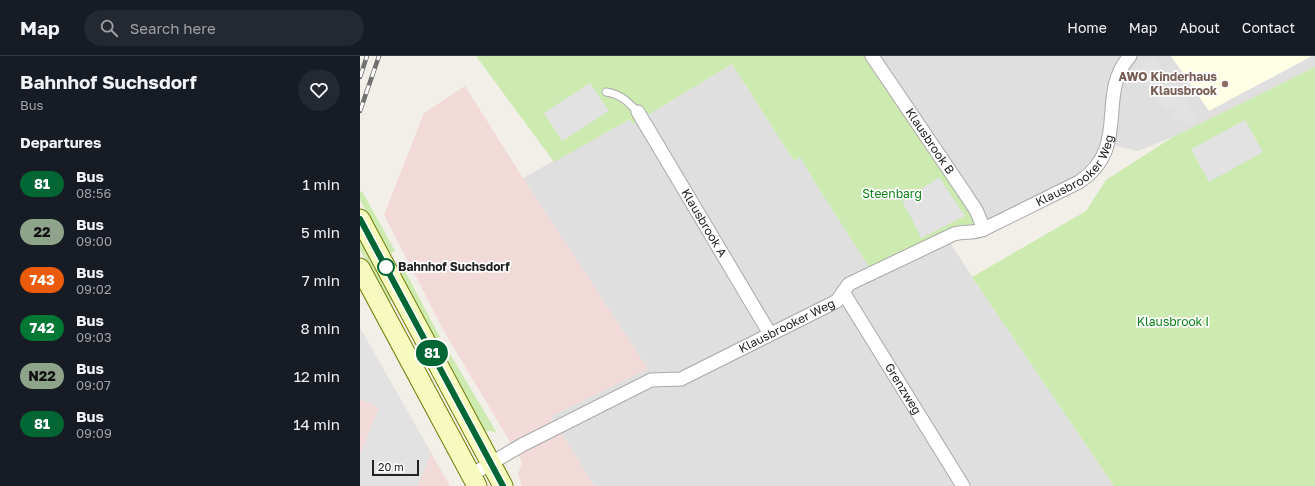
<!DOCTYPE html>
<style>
body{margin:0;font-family:"Golos Text",sans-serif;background:#242831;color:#f1f3f6;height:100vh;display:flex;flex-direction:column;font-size:15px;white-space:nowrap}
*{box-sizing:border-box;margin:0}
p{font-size:13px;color:#9ea1a6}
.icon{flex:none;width:22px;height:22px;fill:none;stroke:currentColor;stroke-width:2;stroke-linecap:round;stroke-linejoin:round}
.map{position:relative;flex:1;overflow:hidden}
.panel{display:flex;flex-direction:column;background:#171b24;width:360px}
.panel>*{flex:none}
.badge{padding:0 8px;border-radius:13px;font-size:14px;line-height:26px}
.scale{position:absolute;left:12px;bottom:10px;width:47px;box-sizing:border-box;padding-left:4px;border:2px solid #222;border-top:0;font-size:11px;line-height:14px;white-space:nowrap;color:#222;-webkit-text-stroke:3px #fff;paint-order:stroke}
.map>.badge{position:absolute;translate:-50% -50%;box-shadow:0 0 0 2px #fff}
h2{padding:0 20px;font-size:15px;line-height:36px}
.round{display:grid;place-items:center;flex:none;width:42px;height:42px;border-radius:21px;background:#242831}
.head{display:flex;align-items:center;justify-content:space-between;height:68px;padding:0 20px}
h1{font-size:19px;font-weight:700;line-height:30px}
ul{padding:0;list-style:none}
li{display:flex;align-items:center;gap:12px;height:48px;padding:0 20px}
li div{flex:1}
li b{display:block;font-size:15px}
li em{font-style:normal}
li .badge{min-width:44px;font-weight:700;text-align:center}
header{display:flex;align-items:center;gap:24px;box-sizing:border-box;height:56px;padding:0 20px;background:#171b24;border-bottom:1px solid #363941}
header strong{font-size:19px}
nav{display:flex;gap:22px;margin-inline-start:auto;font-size:14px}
.search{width:280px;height:36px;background:#242831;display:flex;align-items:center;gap:10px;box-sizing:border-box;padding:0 14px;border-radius:22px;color:#9ea1a6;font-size:15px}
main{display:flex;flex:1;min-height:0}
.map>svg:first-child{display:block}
.residential{fill:#e0dfdf}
.commercial{fill:#f2dad9}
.education{fill:#ffffe5}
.grass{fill:#cdebb0}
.parking{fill:#e2e2e2}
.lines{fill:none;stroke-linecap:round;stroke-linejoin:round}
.lane-casing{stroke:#a9a9a9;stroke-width:9}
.street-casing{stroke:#a9a9a9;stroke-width:15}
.secondary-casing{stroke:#707d05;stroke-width:21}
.lane{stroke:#fff;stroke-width:7}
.street{stroke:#fff;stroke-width:13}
.secondary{stroke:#f7fabf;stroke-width:19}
.rail-casing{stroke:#707070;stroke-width:4.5}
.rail{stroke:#fff;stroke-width:3;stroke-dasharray:9;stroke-linecap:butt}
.line-casing{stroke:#fff;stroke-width:9}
.line{stroke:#063;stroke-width:6}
.education-dot{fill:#8d6e63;stroke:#fff;stroke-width:1.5}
.stop-dot{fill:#fff;stroke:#063;stroke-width:2}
.labels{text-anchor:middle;stroke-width:3.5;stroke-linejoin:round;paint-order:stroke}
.education-label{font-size:12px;font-weight:bold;fill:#785e54;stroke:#fff;text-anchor:end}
.street-label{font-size:12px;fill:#222;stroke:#fff}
.park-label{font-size:12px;fill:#0c8416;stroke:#fff}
.stop-label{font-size:12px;font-weight:bold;fill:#222;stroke:#fff;text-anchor:start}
</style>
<header>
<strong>Map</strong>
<div class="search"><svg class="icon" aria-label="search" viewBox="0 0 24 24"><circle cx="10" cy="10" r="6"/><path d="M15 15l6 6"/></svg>Search here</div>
<nav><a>Home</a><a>Map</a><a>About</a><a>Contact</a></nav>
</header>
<main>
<section class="panel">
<div class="head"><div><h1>Bahnhof Suchsdorf</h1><p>Bus</p></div><a class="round"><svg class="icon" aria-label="heart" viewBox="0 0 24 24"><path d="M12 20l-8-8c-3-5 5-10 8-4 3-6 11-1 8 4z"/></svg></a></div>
<h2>Departures</h2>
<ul>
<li><span class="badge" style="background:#063;color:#fff">81</span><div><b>Bus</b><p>08:56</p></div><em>1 min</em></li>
<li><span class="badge" style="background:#8ea48a;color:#111">22</span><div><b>Bus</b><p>09:00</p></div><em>5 min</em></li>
<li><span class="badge" style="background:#ea5b0b;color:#fff">743</span><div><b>Bus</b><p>09:02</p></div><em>7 min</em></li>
<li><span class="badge" style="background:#007732;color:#fff">742</span><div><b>Bus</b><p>09:03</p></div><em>8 min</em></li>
<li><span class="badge" style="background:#8ea48a;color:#111">N22</span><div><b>Bus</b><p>09:07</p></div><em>12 min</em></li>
<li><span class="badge" style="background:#063;color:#fff">81</span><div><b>Bus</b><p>09:09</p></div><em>14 min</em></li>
</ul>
</section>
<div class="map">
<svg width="955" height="430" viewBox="0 0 955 430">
<rect width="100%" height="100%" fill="#f2efe9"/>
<g class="residential">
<polygon points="507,0 955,0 955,11 813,81 778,95 748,88 736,112 624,171"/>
<polygon points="372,8 434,105 440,101 459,133 513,216 587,181 612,221 754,430 234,430 191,360 288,313 163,122 270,63 273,68"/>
</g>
<g class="commercial">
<polygon points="105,30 163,122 288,313 191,360 234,430 162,430 158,418 162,406 85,277 24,159 64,57"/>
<polygon points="0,272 71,397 90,430 0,430"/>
</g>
<polygon class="education" points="811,0 952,0 849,55"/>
<g class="grass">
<polygon points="116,0 507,0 622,172 513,217 459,133 440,101 434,105 372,8 273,68 270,63 194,106"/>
<polygon points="955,11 955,430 754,430 612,221 726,155 746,124 813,81"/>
<polygon points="2,135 35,195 30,198 0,144 0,136"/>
<polygon points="0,182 34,244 29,246 0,194"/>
<polygon points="45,215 80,281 75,284 41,218"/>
<polygon points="87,293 137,377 131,375 125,375 83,295"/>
</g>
<g class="parking">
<polygon points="794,2 837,62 828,68 823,65 811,63 811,61 816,54 816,51 812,50 806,55 793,38 800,33 801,30 799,27 796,27 789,33 776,15"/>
<polygon points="230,27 249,55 202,85 184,57"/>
<polygon points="885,64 903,96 849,126 831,93"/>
<polygon points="579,121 605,160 561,182 551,161 542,146"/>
<polygon points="0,272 71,397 58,430 0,430 0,399 19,352 0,343"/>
</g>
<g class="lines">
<g class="lane-casing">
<path id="lane" d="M 246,36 C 261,38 268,46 278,56"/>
</g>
<g class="street-casing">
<g id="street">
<path id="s1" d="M 512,0 L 600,130 L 616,154 L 624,173"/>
<path id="s2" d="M 278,56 L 410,278"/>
<path id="s3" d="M 483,236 L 603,430"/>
<path id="s4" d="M 111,419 L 162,389 L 291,324 L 321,323 L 477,245 L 489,228 L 594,178 C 605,175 612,178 624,173 L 719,126 C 772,91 735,39 770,0"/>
</g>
</g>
<g class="secondary-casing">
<g id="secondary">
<polyline points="0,163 143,430"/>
<polyline points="0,212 117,430"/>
</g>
</g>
<use href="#lane" class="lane"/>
<use href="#street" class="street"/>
<use href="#secondary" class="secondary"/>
<g class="rail-casing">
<g id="rail">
<polyline points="0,21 7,0"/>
<polyline points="0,55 19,0"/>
</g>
</g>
<use href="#rail" class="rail"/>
</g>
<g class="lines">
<g class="line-casing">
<polyline id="line" points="0,163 143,430"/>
</g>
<use href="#line" class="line"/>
</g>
<circle class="education-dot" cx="865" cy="28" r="4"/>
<circle class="stop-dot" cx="26" cy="211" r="8"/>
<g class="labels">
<g class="education-label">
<text x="857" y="25">AWO Kinderhaus<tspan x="857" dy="14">Klausbrook</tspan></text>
</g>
<g class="street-label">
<text dy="4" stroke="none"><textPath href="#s1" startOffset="103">Klausbrook B</textPath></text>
<text dy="4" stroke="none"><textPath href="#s4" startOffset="687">Klausbrooker Weg</textPath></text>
<text dy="4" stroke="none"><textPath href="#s2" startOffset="129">Klausbrook A</textPath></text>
<text dy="4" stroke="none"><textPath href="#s4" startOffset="352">Klausbrooker Weg</textPath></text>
<text dy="4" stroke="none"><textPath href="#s3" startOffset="114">Grenzweg</textPath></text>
</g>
<g class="park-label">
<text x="532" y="142">Steenbarg</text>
<text x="813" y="270">Klausbrook I</text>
</g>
<g class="stop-label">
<text x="38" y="215">Bahnhof Suchsdorf</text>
</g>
</g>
</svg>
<div class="scale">20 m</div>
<b class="badge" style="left:72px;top:297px;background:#063;color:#fff">81</b>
</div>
</main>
